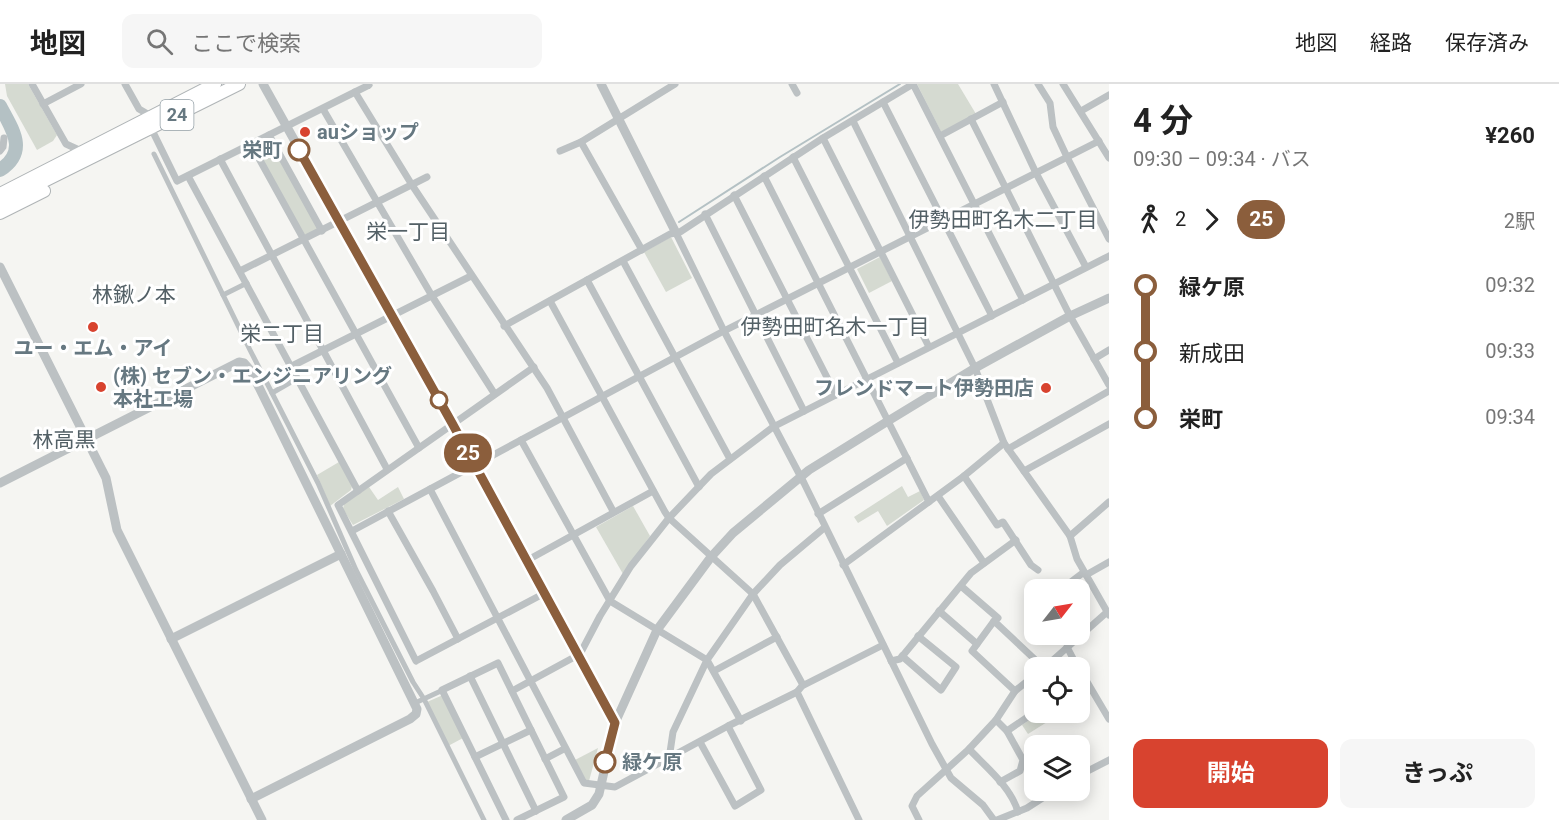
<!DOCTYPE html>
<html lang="ja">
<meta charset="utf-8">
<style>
body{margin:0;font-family:Roboto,"Noto Sans JP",sans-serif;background:#f6f6f6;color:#222;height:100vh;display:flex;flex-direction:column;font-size:22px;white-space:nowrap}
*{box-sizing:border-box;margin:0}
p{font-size:20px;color:#767676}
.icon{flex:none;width:33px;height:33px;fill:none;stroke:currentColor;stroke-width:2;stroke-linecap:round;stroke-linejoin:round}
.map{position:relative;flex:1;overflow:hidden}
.drawer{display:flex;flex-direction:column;background:#fff;width:450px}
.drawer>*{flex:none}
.badge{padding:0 12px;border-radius:20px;font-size:21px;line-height:39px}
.needle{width:39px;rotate:59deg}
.tools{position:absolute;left:1024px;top:495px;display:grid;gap:12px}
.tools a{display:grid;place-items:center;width:66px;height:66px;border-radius:12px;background:#fff;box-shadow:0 3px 15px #0003;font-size:30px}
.map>.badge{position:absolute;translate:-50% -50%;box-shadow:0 0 0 3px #fff}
.legs{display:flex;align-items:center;gap:9px;height:66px;padding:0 24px;font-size:20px}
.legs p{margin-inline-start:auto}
.summary{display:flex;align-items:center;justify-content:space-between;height:102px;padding:0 24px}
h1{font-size:33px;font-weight:700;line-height:45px}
.cta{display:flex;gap:12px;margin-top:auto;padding:12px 24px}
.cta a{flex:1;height:69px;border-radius:12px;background:#d8432f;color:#fff;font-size:24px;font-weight:700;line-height:69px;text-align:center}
.cta a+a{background:#f6f6f6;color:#222}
ul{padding:0 24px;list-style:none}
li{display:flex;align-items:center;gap:21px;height:66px;font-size:22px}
li i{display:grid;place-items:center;width:9px;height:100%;margin:0 8px;background:currentColor}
li i::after{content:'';width:15px;height:15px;margin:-8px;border:4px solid;border-radius:50%;background:#fff}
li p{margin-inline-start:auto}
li:first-child i{background:linear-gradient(#0000 50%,currentColor 0)}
li:last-child i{background:linear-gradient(currentColor 50%,#0000 0)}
header{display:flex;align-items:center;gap:36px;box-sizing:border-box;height:84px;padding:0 30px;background:#fff;border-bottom:2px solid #e0e0e0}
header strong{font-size:28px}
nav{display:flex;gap:33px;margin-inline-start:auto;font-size:21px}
.search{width:420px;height:54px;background:#f6f6f6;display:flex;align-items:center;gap:15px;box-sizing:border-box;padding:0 21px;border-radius:12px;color:#767676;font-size:22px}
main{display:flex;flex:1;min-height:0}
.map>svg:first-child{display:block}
.green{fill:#d5dad1}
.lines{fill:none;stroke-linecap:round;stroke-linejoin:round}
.stream{stroke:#b4c1c4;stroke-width:2}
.river{stroke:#b4c1c4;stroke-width:14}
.trunk-casing{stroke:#afb4b6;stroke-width:14}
.pedestrian{stroke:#bcc1c3;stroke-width:5}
.minor{stroke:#bcc1c3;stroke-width:7}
.tertiary{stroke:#bcc1c3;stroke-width:9}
.trunk{stroke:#fff;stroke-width:12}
.line-1-casing{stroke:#fff;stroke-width:14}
.line-1{stroke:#8b5e3c;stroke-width:9}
.poi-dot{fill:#d8432f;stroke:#fff;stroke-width:2}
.stop-1-dot{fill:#fff;stroke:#8b5e3c;stroke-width:3}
.labels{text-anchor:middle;stroke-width:6;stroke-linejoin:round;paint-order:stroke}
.shield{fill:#fff;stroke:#94a0a7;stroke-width:1.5}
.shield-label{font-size:18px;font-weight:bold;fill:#667881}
.poi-label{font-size:20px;font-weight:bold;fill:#667881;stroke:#fff;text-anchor:start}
.stop-label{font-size:20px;font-weight:bold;fill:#667881;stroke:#fff;text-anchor:end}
.neighbourhood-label{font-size:21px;fill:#536066;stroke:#fff}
</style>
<header>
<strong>地図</strong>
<div class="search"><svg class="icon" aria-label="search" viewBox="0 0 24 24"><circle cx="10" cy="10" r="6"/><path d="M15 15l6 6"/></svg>ここで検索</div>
<nav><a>地図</a><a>経路</a><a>保存済み</a></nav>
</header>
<main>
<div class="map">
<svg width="1109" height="736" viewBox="0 0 1109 736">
<rect width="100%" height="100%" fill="#f5f5f2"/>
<g class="green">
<polygon points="5,0 28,0 57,51 53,57 37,66 7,12"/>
<polygon points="917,0 958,0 976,30 941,48"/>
<polygon points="269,55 319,145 307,151 303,150 256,64 257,61"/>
<polygon points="671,153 692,194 666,208 644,168"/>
<polygon points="880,173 892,197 869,209 857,185"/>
<polygon points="339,378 352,402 351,406 330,422 317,391"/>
<polygon points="902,402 908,413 920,407 924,416 887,442 878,427 858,439 854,433"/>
<polygon points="369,403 378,416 398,403 404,415 353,441 343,425 344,420"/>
<polygon points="633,422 650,452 623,490 596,443"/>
<polygon points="443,611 463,654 448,662 427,618"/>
<polygon points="1041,628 1052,629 1055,633 1028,650 1022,641"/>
<polygon points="598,664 589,697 586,696 575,676"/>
</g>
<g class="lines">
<polyline class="stream" points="679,138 780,73 900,0"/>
<path class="river" d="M 0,22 C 12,45 29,67 0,86"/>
<g class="trunk-casing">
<g id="trunk">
<polyline points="0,110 215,0"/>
<polyline points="0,119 239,0"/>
<polyline points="0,129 44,107"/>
</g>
</g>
<g class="pedestrian">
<polyline points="154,70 250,266 318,399 356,486 413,598 424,615 484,736"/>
<polyline points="223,211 247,199"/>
<polyline points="272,309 298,294"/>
<polyline points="415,619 443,606"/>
</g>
<g class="minor">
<polyline points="32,0 66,60 77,65"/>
<polyline points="125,0 139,25 151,32"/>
<polyline points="792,0 797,9"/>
<polyline points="994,0 1036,89 1086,183"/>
<polyline points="1038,0 1050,19 1053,43 1067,73 1109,155"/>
<polyline points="1063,0 1109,74"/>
<polyline points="355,8 369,1"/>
<polyline points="883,18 992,232"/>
<polyline points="43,20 81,0"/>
<polyline points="323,25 432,212 494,309"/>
<polyline points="1081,27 1109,11"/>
<polyline points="971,35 1070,232 1109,301"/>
<polyline points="853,37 975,284 1004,359 1070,452 1077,475 1109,531"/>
<polyline points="151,44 177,97 355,8 412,101 547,304 613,427"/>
<polyline points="269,51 322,147"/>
<polyline points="940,52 1003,18"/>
<polyline points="823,54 929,263"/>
<polyline points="251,60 419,364"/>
<polyline points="0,67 3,63 4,54"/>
<polyline points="560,67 581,58"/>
<polyline points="793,73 898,279"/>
<polyline points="220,75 387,385"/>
<polyline points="188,92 358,407"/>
<polyline points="764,92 929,418"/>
<polyline points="734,111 836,311"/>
<polyline points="705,130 804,327"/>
<polyline points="676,149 724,247 804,399 932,660 951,694 983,721 994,736"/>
<polyline points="642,166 581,58 675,0"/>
<polyline points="623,177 730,375"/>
<polyline points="240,187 427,93"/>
<polyline points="587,196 699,403"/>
<polyline points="550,217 665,428 669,434 753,510 803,601"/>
<polyline points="504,242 670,150 680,148 823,54 913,0 1023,216"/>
<polyline points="1094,275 1109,266"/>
<polyline points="292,282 471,192"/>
<polyline points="534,283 338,421 416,577 543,510"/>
<polyline points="521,356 610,517 707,576 741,637"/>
<polyline points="1008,365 1109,307"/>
<polyline points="1024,387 1109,340"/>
<polyline points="964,392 997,441 1003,438 1031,481 1038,486"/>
<polyline points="430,405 584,699 615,703 728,642 797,608 802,602 883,561"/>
<polyline points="938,412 984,479"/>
<polyline points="388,427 433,507 458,555"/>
<polyline points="818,430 907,374"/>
<polyline points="352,447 720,249 1099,57"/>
<polyline points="1070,452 1109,418"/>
<polyline points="526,477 653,407"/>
<polyline points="843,481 964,392 1004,359"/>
<polyline points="1086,491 1109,478"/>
<polyline points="961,502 998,534 994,537"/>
<polyline points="1063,504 1084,488"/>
<polyline points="939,527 977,560"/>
<polyline points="1067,563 1078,584"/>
<polyline points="902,572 941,606 956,583 918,552"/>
<polyline points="891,577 900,575 971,489 1016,456"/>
<polyline points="1044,584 1107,528"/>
<polyline points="1080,586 1109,635"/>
<polyline points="714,587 777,553"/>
<polyline points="470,592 536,727"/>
<polyline points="512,607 580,570 600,532 631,482 669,434 711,390 773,343 1109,172"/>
<polyline points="1015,607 972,567 994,537 1044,584"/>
<polyline points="797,608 859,736"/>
<polyline points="996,636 1007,647 1023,676 1020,687 1000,698"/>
<polyline points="1007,647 1035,628"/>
<polyline points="700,658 735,722 761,706 728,642"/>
<path d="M 969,665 C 986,683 1011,703 1018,728"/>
<polyline points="475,673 531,646"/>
<polyline points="545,675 564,665"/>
<polyline points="669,675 673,648 707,576 753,510 780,481 824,444"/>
<polyline points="1080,691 1109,676"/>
<polyline points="506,736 442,606 498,579 564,713 517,736"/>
<polyline points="919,736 912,722 917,712 969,665 996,636 1015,607 1035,591"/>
<polyline points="997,736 1027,724 1055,706"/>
</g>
<g class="tertiary">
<polyline points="263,0 452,339 615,639"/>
<polyline points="601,0 676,149"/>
<polyline points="0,183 106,394 117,446 262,736"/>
<polyline points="0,399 239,278 244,279 251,287 417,625 416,630 410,635 251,715"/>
<polyline points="171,555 341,470"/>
<polyline points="566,736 592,721 599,710 615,639 657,546 711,473 733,449 809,386 888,337 975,284 1070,232 1109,214"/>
</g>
<use href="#trunk" class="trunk"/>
</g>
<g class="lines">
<g class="line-1-casing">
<polyline id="line-1" points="299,66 452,339 615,639 605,678"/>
</g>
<use href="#line-1" class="line-1"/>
</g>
<g class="poi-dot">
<circle cx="305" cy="48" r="6"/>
<circle cx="93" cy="243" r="6"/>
<circle cx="101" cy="303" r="6"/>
<circle cx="1046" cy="304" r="6"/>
</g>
<g class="stop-1-dot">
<circle cx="299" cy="66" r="10"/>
<circle cx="439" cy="316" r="8"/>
<circle cx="605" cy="678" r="10"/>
</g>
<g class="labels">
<rect class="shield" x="160.5" y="16" width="33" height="30" rx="4.5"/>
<g class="shield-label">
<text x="177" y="37">24</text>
</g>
<g class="poi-label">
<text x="317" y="55">auショップ</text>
<text x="93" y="271" text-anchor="middle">ユー・エム・アイ</text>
<text x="113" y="299">(株) セブン・エンジニアリング<tspan x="113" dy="23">本社工場</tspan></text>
<text x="1034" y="311" text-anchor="end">フレンドマート伊勢田店</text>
</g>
<g class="stop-label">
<text x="282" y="73">栄町</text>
<text x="622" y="685" text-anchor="start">緑ケ原</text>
</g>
<g class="neighbourhood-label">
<text x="1003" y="143">伊勢田町名木二丁目</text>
<text x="408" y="155">栄一丁目</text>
<text x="134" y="218">林鍬ノ本</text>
<text x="835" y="250">伊勢田町名木一丁目</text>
<text x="282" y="257">栄二丁目</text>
<text x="64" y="363">林高黒</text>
</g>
</g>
</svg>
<div class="tools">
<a><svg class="needle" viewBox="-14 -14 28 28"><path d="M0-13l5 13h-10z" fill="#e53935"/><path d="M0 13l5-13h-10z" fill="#767676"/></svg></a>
<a><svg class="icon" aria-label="locate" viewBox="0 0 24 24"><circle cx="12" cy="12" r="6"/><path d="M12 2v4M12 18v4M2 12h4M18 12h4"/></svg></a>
<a><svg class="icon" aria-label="layers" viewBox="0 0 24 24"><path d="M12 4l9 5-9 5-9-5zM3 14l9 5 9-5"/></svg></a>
</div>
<b class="badge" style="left:468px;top:369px;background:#8b5e3c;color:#fff">25</b>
</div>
<section class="drawer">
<div class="summary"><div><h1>4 分</h1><p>09:30 – 09:34 · バス</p></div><b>¥260</b></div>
<div class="legs"><svg class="icon" aria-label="walk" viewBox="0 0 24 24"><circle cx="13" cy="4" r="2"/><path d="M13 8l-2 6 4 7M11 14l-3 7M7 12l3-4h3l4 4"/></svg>2<svg class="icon" aria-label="forward" viewBox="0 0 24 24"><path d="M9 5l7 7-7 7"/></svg><b class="badge" style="background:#8b5e3c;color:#fff">25</b><p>2駅</p></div>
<ul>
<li><i style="color:#8b5e3c"></i><b>緑ケ原</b><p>09:32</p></li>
<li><i style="color:#8b5e3c"></i><span>新成田</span><p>09:33</p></li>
<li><i style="color:#8b5e3c"></i><b>栄町</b><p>09:34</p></li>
</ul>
<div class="cta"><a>開始</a><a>きっぷ</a></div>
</section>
</main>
